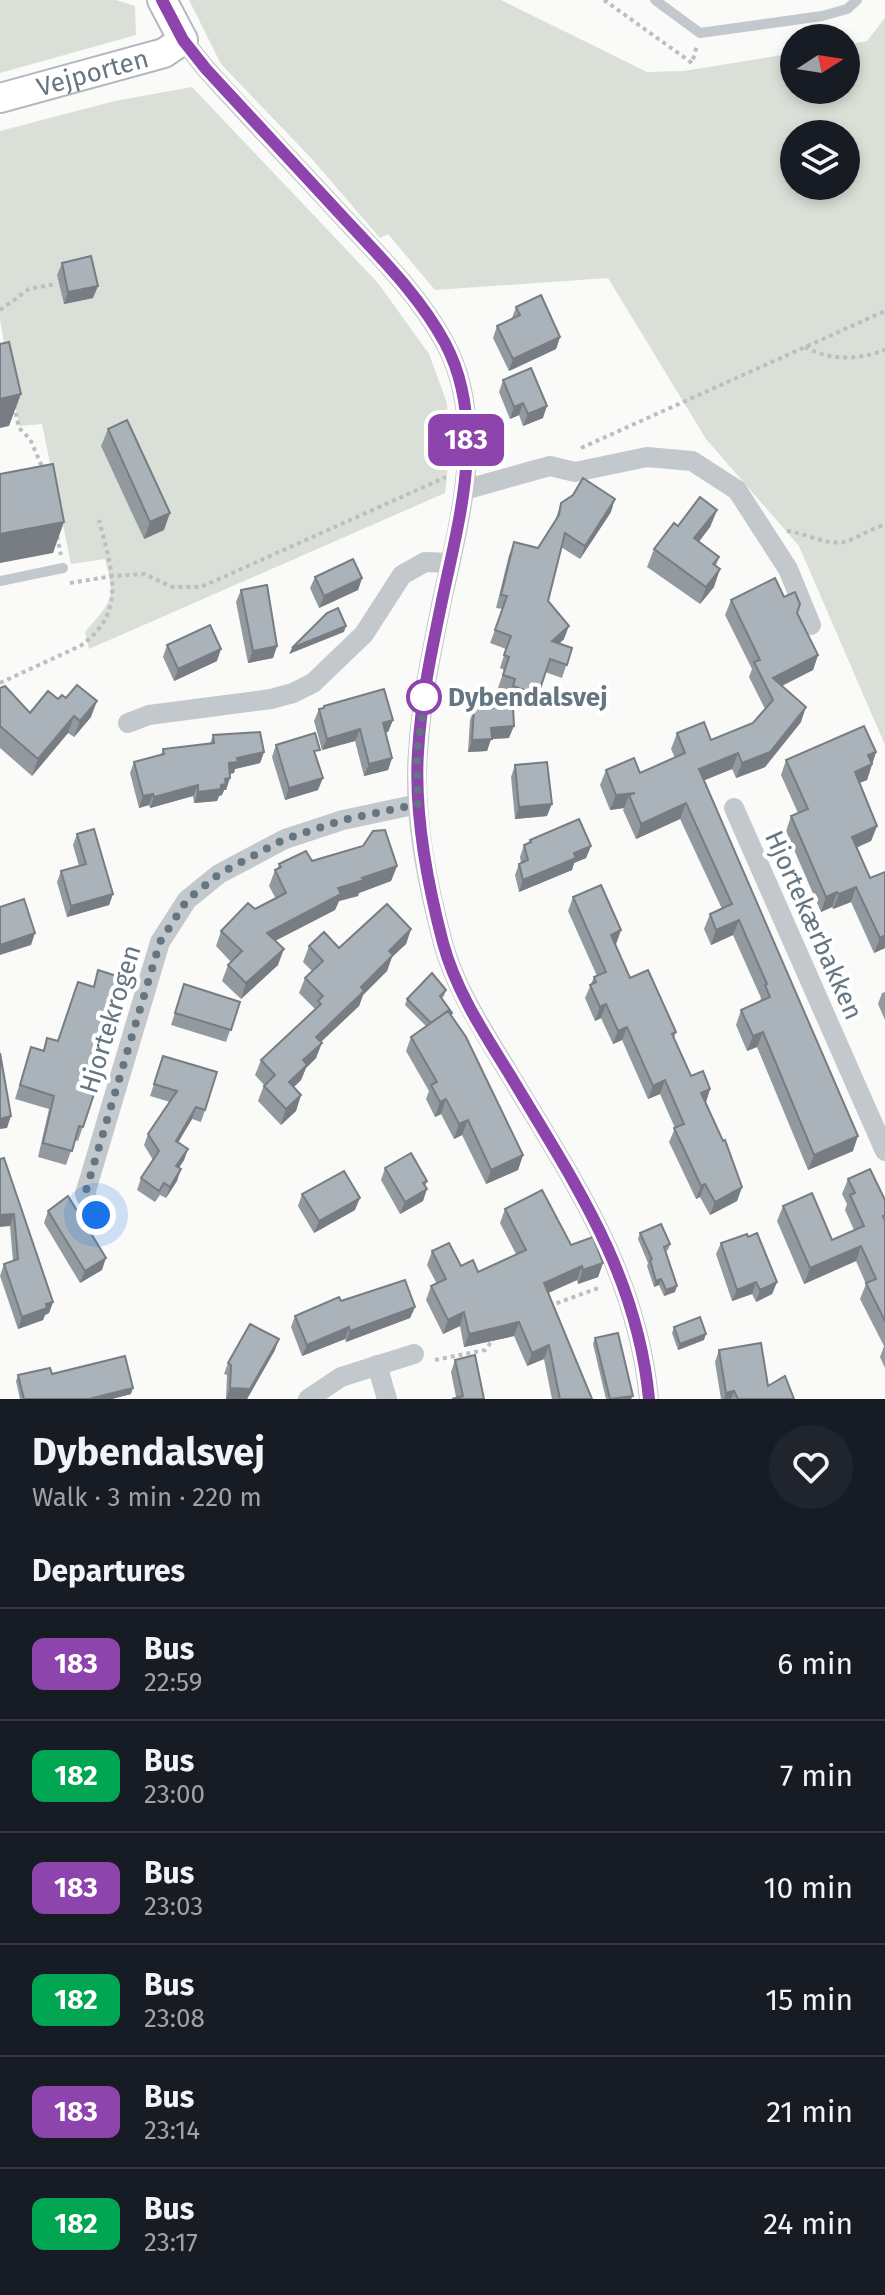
<!DOCTYPE html>
<meta charset="utf-8">
<style>
body{margin:0;font-family:"Fira Sans",sans-serif;background:#20242c;color:#f1f3f6;height:100vh;display:flex;flex-direction:column;font-size:30px;white-space:nowrap}
*{box-sizing:border-box;margin:0}
p{font-size:26px;color:#9ea1a6}
.icon{flex:none;width:44px;height:44px;fill:none;stroke:currentColor;stroke-width:2;stroke-linecap:round;stroke-linejoin:round}
.map{position:relative;height:1399px;overflow:hidden}
.drawer{display:flex;flex-direction:column;background:#171b24;flex:1}
.drawer>*{flex:none}
.badge{padding:0 16px;border-radius:12px;font-size:28px;line-height:52px}
.needle{width:52px;rotate:78deg}
.controls{position:absolute;left:780px;top:24px;display:grid;gap:16px}
.controls a{display:grid;place-items:center;width:80px;height:80px;border-radius:50%;background:#171b24;box-shadow:0 4px 12px #0003;font-size:40px}
.you{position:absolute;width:40px;height:40px;margin:-20px;border:6px solid #fff;border-radius:50%;background:#1a73e8;box-shadow:0 0 0 12px #1a73e833}
.map>.badge{position:absolute;translate:-50% -50%;box-shadow:0 0 0 4px #fff}
h2{padding:0 32px;font-size:30px;line-height:72px}
.round{display:grid;place-items:center;flex:none;width:84px;height:84px;border-radius:42px;background:#20242c}
.summary{display:flex;align-items:center;justify-content:space-between;height:136px;padding:0 32px}
h1{font-size:38px;font-weight:700;line-height:60px}
ul{padding:0;list-style:none}
li{display:flex;align-items:center;gap:24px;height:112px;padding:0 32px;border-top:2px solid #363941}
li div{flex:1}
li b{display:block;font-size:30px}
li em{font-style:normal}
li .badge{min-width:88px;font-weight:700;text-align:center}
.map>svg:first-child{display:block}
.green{fill:#dadfd7;fill-rule:evenodd}
.lines{fill:none;stroke-linecap:round;stroke-linejoin:round}
.secondary-casing{stroke:#b3babf;stroke-width:32}
.path{stroke:#bbbfc2;stroke-width:4;stroke-dasharray:4 4;stroke-linecap:butt}
.lane{stroke:#c3c8cc;stroke-width:10}
.street{stroke:#c3c8cc;stroke-width:20}
.secondary{stroke:#fff;stroke-width:28}
.wall{fill:#929a9f}
.shaded-wall{fill:#777d82}
.building{fill:#aab3b9;stroke:#777d82;stroke-width:2}
.line-casing{stroke:#fff;stroke-width:18}
.line{stroke:#8e44ad;stroke-width:12}
.walk{stroke:#657683;stroke-width:8;stroke-dasharray:0 14.4}
.stop-dot{fill:#fff;stroke:#8e44ad;stroke-width:4}
.labels{text-anchor:middle;stroke-width:8;stroke-linejoin:round;paint-order:stroke}
.street-label{font-size:26px;fill:#657683;stroke:#fff}
.stop-label{font-size:26px;font-weight:bold;fill:#657683;stroke:#fff;text-anchor:start}
</style>
<div class="map">
<svg width="885" height="1399" viewBox="0 0 885 1399">
<rect width="100%" height="100%" fill="#fafaf8"/>
<g class="green">
<polygon points="0,0 116,0 135,6 136,35 0,73"/>
<path d="M 189,0 L 501,0 L 647,72 L 684,71 L 794,53 L 794,90 L 846,90 L 846,45 L 867,41 L 885,18 L 885,745 L 799,546 L 706,439 L 608,278 L 435,290 L 388,234 L 380,238 L 312,159 L 221,64 ZM 794,134 L 846,134 L 846,186 L 794,186 Z"/>
<path d="M 192,87 L 378,283 L 429,354 L 447,403 L 449,456 L 445,493 L 89,649 L 85,632 C 112,600 116,601 105,559 L 71,564 L 42,424 L 19,426 L 0,320 L 0,131 L 115,101 ZM 120,437 L 144,539 L 102,446 Z"/>
</g>
<g class="lines">
<g class="secondary-casing">
<g id="secondary">
<path id="s1" d="M 0,98 L 164,53 L 183,40 L 162,0"/>
</g>
</g>
<g class="path">
<polyline points="604,0 692,63 697,45"/>
<polyline points="0,310 29,289 55,284"/>
<path d="M 805,347 C 831,361 858,360 885,350"/>
<polyline points="14,405 19,428 30,439 43,469"/>
<polyline points="581,448 885,311"/>
<path d="M 787,531 C 806,533 824,545 844,542 C 856,539 869,529 885,525"/>
<polyline points="57,536 61,555"/>
<polyline points="70,583 113,576 145,574 172,587 201,587 446,477"/>
<path d="M 0,683 L 80,646 C 129,612 111,568 99,520"/>
<polyline points="549,1306 601,1287"/>
<polyline points="435,1360 485,1350 495,1337"/>
</g>
<g class="lane">
<polyline points="655,0 700,33 822,16 847,9 857,0"/>
<polyline points="0,581 63,568"/>
</g>
<g class="street">
<path d="M 183,40 L 206,69 C 251,119 297,167 342,216 C 379,256 419,295 445,343 C 488,423 459,522 441,605 C 431,654 421,703 418,752 C 413,815 427,882 443,943 C 456,991 485,1033 510,1075 C 573,1181 637,1272 649,1399"/>
<polyline points="464,490 550,466 575,472 647,457 692,461 737,490 788,569 811,625"/>
<polyline points="128,723 149,715 271,699 293,693 313,683 364,634 402,575 425,562 450,563"/>
<polyline points="734,808 885,1151"/>
<polyline points="96,1215 85,1194 160,942 187,900 219,874 285,839 343,820 418,804"/>
<polyline points="377,1365 387,1399"/>
<polyline points="308,1399 341,1377 414,1354"/>
</g>
<use href="#secondary" class="secondary"/>
</g>
<g class="wall">
<polygon points="62,263 93,298 64,304 57,275"/>
<polygon points="516,307 560,337 556,349 509,371 493,338 497,326 512,318"/>
<polygon points="503,380 543,418 523,426 519,415 510,419 499,392"/>
<polygon points="108,429 164,530 144,539 101,446"/>
<polygon points="561,503 611,512 580,559 561,547 548,601 564,639 559,644 572,648 562,678 545,672 533,708 508,699 510,692 498,688 504,670 500,668 506,649 490,643 503,609 496,608 509,555 514,542 538,548 555,521"/>
<polygon points="717,510 710,527 699,542 719,557 716,566 714,587 700,604 647,567 654,549 678,526"/>
<polygon points="315,577 362,578 358,590 319,608 310,588"/>
<polygon points="241,590 277,646 273,658 248,663 236,602"/>
<polygon points="784,597 797,613 818,655 813,670 782,686 801,722 765,767 736,778 732,769 704,780 853,1151 808,1170 757,1047 747,1051 736,1025 741,1010 760,1002 761,998 733,935 711,945 704,929 710,914 722,909 680,819 636,839 623,810 624,808 610,810 600,785 606,770 640,773 675,758 671,749 677,733 711,740 753,723 765,709 749,677 752,669 725,615 731,600"/>
<polygon points="167,645 217,661 174,681 163,657"/>
<polygon points="0,688 30,713 58,699 91,717 74,737 68,733 32,776 0,748"/>
<polygon points="324,706 393,720 388,732 386,732 392,758 388,770 364,776 355,741 322,750 314,721 319,709 323,708"/>
<polygon points="474,709 509,738 491,739 487,751 468,752 470,720"/>
<polygon points="213,735 264,752 260,763 235,769 234,773 230,774 226,790 224,790 222,795 219,796 217,801 194,803 193,796 150,808 149,805 139,808 130,773 134,762 161,755 163,749 210,744"/>
<polygon points="276,745 316,758 318,790 285,800 272,757"/>
<polygon points="876,752 867,780 859,783 877,826 871,841 856,847 885,948 874,953 851,902 833,909 832,907 821,912 786,831 791,816 798,813 781,775 786,760"/>
<polygon points="515,765 547,816 515,819 511,777"/>
<polygon points="77,834 113,894 109,905 67,917 57,882 61,871 79,866 73,845"/>
<polygon points="530,840 591,846 586,858 574,863 572,870 519,892 515,875 519,864 521,863 520,857 524,845 529,843"/>
<polygon points="312,861 397,866 391,881 359,893 358,896 339,901 335,910 275,941 278,965 241,999 222,981 228,965 231,962 216,946 221,931 276,899 269,886 275,870 278,868 279,864"/>
<polygon points="573,897 621,930 616,944 615,944 630,978 676,1032 674,1038 691,1076 710,1089 706,1102 742,1187 737,1201 710,1215 700,1197 696,1199 669,1142 675,1128 660,1094 648,1099 622,1040 613,1044 601,1018 595,1021 585,998 594,977 597,976 568,911"/>
<polygon points="411,929 406,944 392,957 387,971 363,995 359,1006 321,1042 316,1058 306,1068 301,1080 294,1087 301,1095 296,1111 281,1125 258,1101 264,1085 255,1075 261,1060 314,1011 315,1009 299,993 305,978 312,971 303,962 309,946 339,948"/>
<polygon points="98,970 113,1022 108,1036 104,1035 96,1064 95,1091 78,1141 75,1140 66,1165 38,1157 49,1109 15,1099 31,1047 43,1050 47,1038 57,1041 93,987"/>
<polygon points="184,984 240,1002 226,1042 171,1025"/>
<polygon points="446,990 444,996 442,998 523,1155 518,1170 486,1184 462,1135 454,1139 441,1114 435,1117 426,1099 429,1091 406,1051 411,1037 426,1026 405,1005 407,999"/>
<polygon points="885,992 885,1020 878,1004 882,993"/>
<polygon points="163,1056 205,1110 201,1122 192,1119 178,1142 188,1149 184,1160 179,1168 177,1181 166,1198 160,1195 155,1202 137,1190 141,1178 153,1160 144,1145 148,1134 170,1102 150,1096"/>
<polygon points="0,1159 53,1302 49,1313 45,1315 43,1320 18,1329 0,1276 4,1264 13,1261 10,1226"/>
<polygon points="385,1168 425,1185 423,1201 400,1214 381,1180"/>
<polygon points="848,1179 885,1200 885,1368 880,1357 884,1346 860,1299 866,1284 856,1261 804,1284 777,1221 783,1206 832,1240 854,1230 845,1210 847,1204 842,1194"/>
<polygon points="302,1194 355,1210 314,1233 298,1206"/>
<polygon points="505,1209 603,1263 598,1277 578,1284 577,1280 548,1293 592,1399 552,1399 544,1359 527,1366 514,1336 464,1347 460,1326 443,1334 426,1300 431,1286 437,1284 427,1265 432,1251 461,1266 478,1272 516,1254 500,1223"/>
<polygon points="48,1211 102,1270 80,1283 44,1223"/>
<polygon points="640,1233 670,1244 668,1250 666,1251 675,1292 664,1296 659,1285 654,1287 647,1266 648,1263 638,1239"/>
<polygon points="748,1237 777,1282 772,1294 756,1302 752,1294 732,1301 716,1254 721,1243"/>
<polygon points="341,1301 415,1307 410,1318 346,1342 345,1339 302,1356 291,1327 295,1316"/>
<polygon points="674,1327 704,1340 678,1350 672,1333"/>
<polygon points="595,1338 631,1399 606,1399 593,1344"/>
<polygon points="275,1350 247,1399 226,1399 227,1375 224,1374 228,1363"/>
<polygon points="719,1350 768,1386 794,1399 721,1399 715,1362"/>
<polygon points="455,1360 484,1399 456,1397 451,1372"/>
<polygon points="52,1374 131,1394 112,1399 20,1399 16,1381 18,1375"/>
</g>
<g class="shaded-wall">
<polygon points="98,286 93,298 64,304 68,292"/>
<polygon points="560,337 556,349 509,371 513,359"/>
<polygon points="21,394 9,426 0,428 0,399"/>
<polygon points="523,403 519,415 510,419 514,407"/>
<polygon points="547,406 543,418 523,426 528,414"/>
<polygon points="615,499 611,512 580,559 585,546"/>
<polygon points="717,510 710,527 688,555 694,538"/>
<polygon points="170,513 164,530 144,539 150,522"/>
<polygon points="64,522 53,553 0,563 0,534"/>
<polygon points="720,569 714,587 700,604 706,587"/>
<polygon points="362,578 358,590 319,608 324,596"/>
<polygon points="346,626 344,632 289,654 292,648"/>
<polygon points="569,626 564,639 547,654 552,641"/>
<polygon points="277,646 273,658 248,663 253,651"/>
<polygon points="221,649 217,661 174,681 178,669"/>
<polygon points="818,655 813,670 769,692 773,678"/>
<polygon points="97,701 91,717 74,737 80,721"/>
<polygon points="806,707 801,722 765,767 736,778 742,763"/>
<polygon points="74,716 68,733 32,776 38,759"/>
<polygon points="393,720 388,732 379,734 383,723"/>
<polygon points="514,726 509,738 491,739 487,751 468,752 472,740 491,728"/>
<polygon points="360,729 355,741 322,750 327,739"/>
<polygon points="264,752 260,763 235,769 234,773 225,774 229,763 237,758"/>
<polygon points="876,752 867,780 849,787 855,772 868,755"/>
<polygon points="738,753 732,769 693,785 699,769"/>
<polygon points="392,758 388,770 364,776 369,764"/>
<polygon points="230,778 226,790 224,790 222,795 219,796 217,801 194,803 198,792 221,785 225,779"/>
<polygon points="323,778 318,790 285,800 289,788"/>
<polygon points="198,785 193,796 150,808 154,797"/>
<polygon points="635,793 629,795 624,808 610,810 616,795"/>
<polygon points="153,794 149,805 139,808 143,796"/>
<polygon points="686,803 680,819 636,839 641,824"/>
<polygon points="552,804 547,816 515,819 519,807"/>
<polygon points="877,826 871,841 847,852 852,837"/>
<polygon points="591,846 586,858 574,863 572,870 519,892 523,880 574,853"/>
<polygon points="397,866 391,881 359,893 358,896 339,901 335,910 261,948 267,933 338,888"/>
<polygon points="856,887 851,902 833,909 839,894"/>
<polygon points="837,892 832,907 821,912 826,897"/>
<polygon points="113,894 109,905 67,917 71,906"/>
<polygon points="739,920 733,935 711,945 716,930"/>
<polygon points="411,929 406,944 392,957 387,971 363,995 359,1006 310,1052 316,1037 361,987 389,951"/>
<polygon points="621,930 616,944 606,949 611,935"/>
<polygon points="35,933 31,945 0,955 0,945"/>
<polygon points="885,935 885,948 874,953 880,938"/>
<polygon points="284,949 278,965 241,999 246,983"/>
<polygon points="606,1004 601,1018 595,1021 600,1007"/>
<polygon points="627,1027 622,1040 613,1044 618,1031"/>
<polygon points="763,1032 757,1047 747,1051 753,1036"/>
<polygon points="322,1043 316,1058 306,1068 301,1080 283,1097 289,1082 303,1060"/>
<polygon points="665,1080 660,1094 648,1099 653,1086"/>
<polygon points="710,1089 706,1102 701,1093"/>
<polygon points="301,1095 296,1111 281,1125 286,1109"/>
<polygon points="446,1099 441,1114 435,1117 440,1102"/>
<polygon points="196,1107 192,1119 172,1153 176,1141"/>
<polygon points="11,1116 7,1128 0,1129 0,1119"/>
<polygon points="468,1120 462,1135 454,1139 459,1124"/>
<polygon points="858,1136 853,1151 808,1170 814,1155"/>
<polygon points="188,1149 184,1160 172,1178 176,1166"/>
<polygon points="523,1155 518,1170 486,1184 491,1170"/>
<polygon points="181,1169 177,1181 166,1198 170,1187"/>
<polygon points="427,1181 423,1191 427,1189 423,1201 400,1214 405,1202"/>
<polygon points="705,1184 700,1197 696,1199 701,1186"/>
<polygon points="742,1187 737,1201 710,1215 715,1202"/>
<polygon points="360,1198 355,1210 314,1233 319,1221"/>
<polygon points="14,1214 10,1226 0,1227 0,1215"/>
<polygon points="861,1246 856,1261 804,1284 810,1268"/>
<polygon points="106,1258 102,1270 80,1283 85,1271"/>
<polygon points="603,1263 598,1277 578,1284 583,1270"/>
<polygon points="582,1266 577,1280 539,1297 544,1283"/>
<polygon points="661,1279 659,1285 654,1287 656,1281"/>
<polygon points="756,1282 752,1294 732,1301 737,1290"/>
<polygon points="777,1282 772,1294 756,1302 760,1290"/>
<polygon points="677,1286 675,1292 664,1296 666,1290"/>
<polygon points="53,1302 49,1313 45,1315 43,1320 18,1329 22,1317"/>
<polygon points="415,1307 410,1318 346,1342 350,1331"/>
<polygon points="464,1312 460,1326 443,1334 448,1320"/>
<polygon points="519,1322 514,1336 464,1347 469,1334"/>
<polygon points="349,1327 345,1339 302,1356 307,1345"/>
<polygon points="706,1334 704,1340 678,1350 680,1344"/>
<polygon points="279,1339 275,1350 247,1399 226,1399 230,1388"/>
<polygon points="549,1345 544,1359 527,1366 532,1353"/>
<polygon points="133,1388 131,1394 112,1399 89,1399"/>
<polygon points="734,1391 731,1399 724,1399 726,1393"/>
<polygon points="633,1396 631,1399 612,1399"/>
</g>
<g class="building">
<polygon points="91,256 98,286 68,292 62,263"/>
<polygon points="541,295 560,337 513,359 497,326 520,315 516,307"/>
<polygon points="9,342 21,394 0,399 0,344"/>
<polygon points="531,368 547,406 528,414 523,403 514,407 503,380"/>
<polygon points="127,420 170,513 150,522 108,429"/>
<polygon points="53,464 64,522 0,534 0,474"/>
<polygon points="583,478 615,499 585,546 565,533 548,601 569,626 552,641 572,648 567,665 550,659 538,695 513,686 515,679 503,675 509,657 504,655 511,636 495,630 507,596 501,595 514,542 538,548 559,515 561,503 573,495"/>
<polygon points="700,497 717,510 694,538 719,557 713,564 720,569 706,587 654,549 674,523 678,526"/>
<polygon points="353,559 362,578 324,596 315,577"/>
<polygon points="775,578 784,597 795,592 800,604 797,613 818,655 773,678 806,707 770,752 742,763 738,753 699,769 858,1136 814,1155 763,1032 753,1036 741,1010 770,997 765,985 767,984 739,920 716,930 710,914 732,904 686,803 641,824 629,795 635,793 616,795 606,770 634,758 640,773 685,753 677,733 704,722 711,740 753,723 773,700 754,662 760,660 731,600"/>
<polygon points="267,585 277,646 253,651 241,590"/>
<polygon points="338,608 346,626 292,648 327,613"/>
<polygon points="210,625 221,649 178,669 167,645"/>
<polygon points="77,685 97,701 80,721 74,716 38,759 0,726 0,688 5,686 30,713 48,691 58,699 62,695 66,698"/>
<polygon points="384,689 393,720 383,723 392,758 369,764 360,729 327,739 319,709 324,708 324,706"/>
<polygon points="513,706 514,726 491,728 492,739 472,740 474,709"/>
<polygon points="864,726 876,752 868,755 872,764 855,772 877,826 852,837 870,878 885,872 885,935 880,938 856,887 839,894 837,892 826,897 791,816 808,809 786,760"/>
<polygon points="260,732 264,752 237,758 238,762 229,763 230,778 225,779 226,784 221,785 221,789 198,792 198,785 154,797 153,794 143,796 134,762 164,754 163,749 214,743 213,735"/>
<polygon points="315,733 320,750 314,751 323,778 289,788 276,745"/>
<polygon points="547,762 552,804 519,807 515,765"/>
<polygon points="579,819 591,846 574,853 576,858 523,880 519,864 528,860 524,845 531,842 530,840"/>
<polygon points="94,829 113,894 71,906 61,871 86,864 77,834"/>
<polygon points="385,830 397,866 362,878 364,880 338,888 341,894 267,933 284,949 246,983 228,965 242,951 221,931 248,903 255,909 286,893 275,870 281,867 279,864 306,851 312,861 363,846 373,831"/>
<polygon points="601,885 621,930 611,935 630,978 648,970 676,1032 672,1034 691,1076 703,1071 710,1089 701,1093 723,1141 725,1140 742,1187 715,1202 705,1184 701,1186 674,1128 684,1124 665,1080 653,1086 627,1027 618,1031 606,1004 600,1007 590,985 596,982 594,977 606,972 573,897"/>
<polygon points="24,899 35,933 0,945 0,907"/>
<polygon points="387,904 411,929 389,951 393,955 361,987 364,991 316,1037 322,1043 303,1060 307,1065 289,1082 301,1095 286,1109 264,1086 275,1075 261,1060 321,1004 318,1001 323,996 305,978 323,961 309,946 324,932 339,948"/>
<polygon points="98,970 126,979 113,1022 107,1021 96,1064 101,1066 95,1091 83,1127 79,1126 72,1151 43,1143 54,1096 20,1085 31,1047 44,1051 47,1038 58,1041 78,982 94,987"/>
<polygon points="432,973 446,990 440,996 452,1013 451,1014 448,1011 431,1023 407,999"/>
<polygon points="184,984 240,1002 231,1030 175,1013"/>
<polygon points="448,1011 466,1037 523,1155 491,1170 468,1120 459,1124 446,1099 440,1102 431,1085 437,1082 411,1037"/>
<polygon points="0,1053 11,1116 0,1119"/>
<polygon points="163,1056 217,1072 205,1110 196,1107 176,1141 188,1149 176,1166 181,1169 170,1187 164,1183 159,1191 141,1178 159,1151 148,1134 177,1091 154,1084"/>
<polygon points="411,1153 427,1181 423,1183 427,1189 405,1202 385,1168"/>
<polygon points="4,1158 53,1302 46,1304 47,1308 22,1317 4,1264 18,1259 14,1214 0,1215 0,1159"/>
<polygon points="870,1169 885,1200 885,1215 883,1216 885,1221 885,1321 866,1283 876,1279 861,1246 810,1268 783,1206 812,1193 832,1240 864,1226 850,1195 855,1193 848,1179"/>
<polygon points="344,1171 360,1198 319,1221 302,1194"/>
<polygon points="542,1190 571,1245 593,1237 603,1263 583,1270 582,1266 544,1283 592,1399 560,1399 549,1345 532,1353 519,1322 469,1334 464,1312 448,1320 431,1286 446,1279 432,1251 449,1243 461,1266 473,1260 478,1272 526,1250 505,1209"/>
<polygon points="68,1196 106,1258 85,1271 48,1211"/>
<polygon points="661,1224 670,1244 664,1247 677,1286 666,1290 661,1279 656,1281 650,1260 652,1259 640,1233"/>
<polygon points="757,1233 777,1282 760,1290 756,1282 737,1290 721,1243 747,1234 748,1237"/>
<polygon points="405,1280 415,1307 350,1331 349,1327 307,1345 295,1316 339,1297 341,1301"/>
<polygon points="700,1317 706,1334 680,1344 674,1327"/>
<polygon points="250,1324 279,1339 250,1389 230,1388 231,1365 228,1363"/>
<polygon points="618,1333 633,1396 610,1399 595,1338"/>
<polygon points="761,1343 768,1386 785,1376 794,1399 738,1399 734,1391 726,1393 719,1350"/>
<polygon points="475,1355 484,1399 452,1399 463,1396 455,1360"/>
<polygon points="125,1356 133,1388 89,1399 24,1399 18,1375 50,1368 52,1374"/>
</g>
<g class="lines">
<g class="line-casing">
<path id="line" d="M 162,0 L 183,40 L 206,69 C 251,118 297,167 342,216 C 379,256 419,295 445,343 C 486,420 461,512 444,591 C 433,644 421,698 418,752 C 414,815 427,882 443,943 C 456,991 484,1033 510,1075 C 573,1181 637,1272 649,1399"/>
</g>
<use href="#line" class="line"/>
<polyline class="walk" points="96,1215 85,1194 160,942 187,900 219,874 285,839 343,820 418,804 417,754 426,686 424,697"/>
</g>
<circle class="stop-dot" cx="424" cy="697" r="16"/>
<g class="labels">
<g class="street-label">
<text dy="9" stroke="none"><textPath href="#s1" startOffset="96">Vejporten</textPath></text>
<text transform="translate(814 925) rotate(66)" y="9">Hjortekærbakken</text>
<text transform="translate(110 1019) rotate(-73)" y="9">Hjortekrogen</text>
</g>
<g class="stop-label">
<text x="448" y="706">Dybendalsvej</text>
</g>
</g>
</svg>
<div class="controls">
<a><svg class="needle" viewBox="-14 -14 28 28"><path d="M0-13l5 13h-10z" fill="#e53935"/><path d="M0 13l5-13h-10z" fill="#9ea1a6"/></svg></a>
<a><svg class="icon" aria-label="layers" viewBox="0 0 24 24"><path d="M12 4l9 5-9 5-9-5zM3 14l9 5 9-5"/></svg></a>
</div>
<div class="you" style="left:96px;top:1215px"></div>
<b class="badge" style="left:466px;top:440px;background:#8e44ad;color:#fff">183</b>
</div>
<section class="drawer">
<div class="summary"><div><h1>Dybendalsvej</h1><p>Walk · 3 min · 220 m</p></div><a class="round"><svg class="icon" aria-label="heart" viewBox="0 0 24 24"><path d="M12 20l-8-8c-3-5 5-10 8-4 3-6 11-1 8 4z"/></svg></a></div>
<h2>Departures</h2>
<ul>
<li><span class="badge" style="background:#8e44ad;color:#fff">183</span><div><b>Bus</b><p>22:59</p></div><em>6 min</em></li>
<li><span class="badge" style="background:#00a651;color:#fff">182</span><div><b>Bus</b><p>23:00</p></div><em>7 min</em></li>
<li><span class="badge" style="background:#8e44ad;color:#fff">183</span><div><b>Bus</b><p>23:03</p></div><em>10 min</em></li>
<li><span class="badge" style="background:#00a651;color:#fff">182</span><div><b>Bus</b><p>23:08</p></div><em>15 min</em></li>
<li><span class="badge" style="background:#8e44ad;color:#fff">183</span><div><b>Bus</b><p>23:14</p></div><em>21 min</em></li>
<li><span class="badge" style="background:#00a651;color:#fff">182</span><div><b>Bus</b><p>23:17</p></div><em>24 min</em></li>
</ul>
</section>
